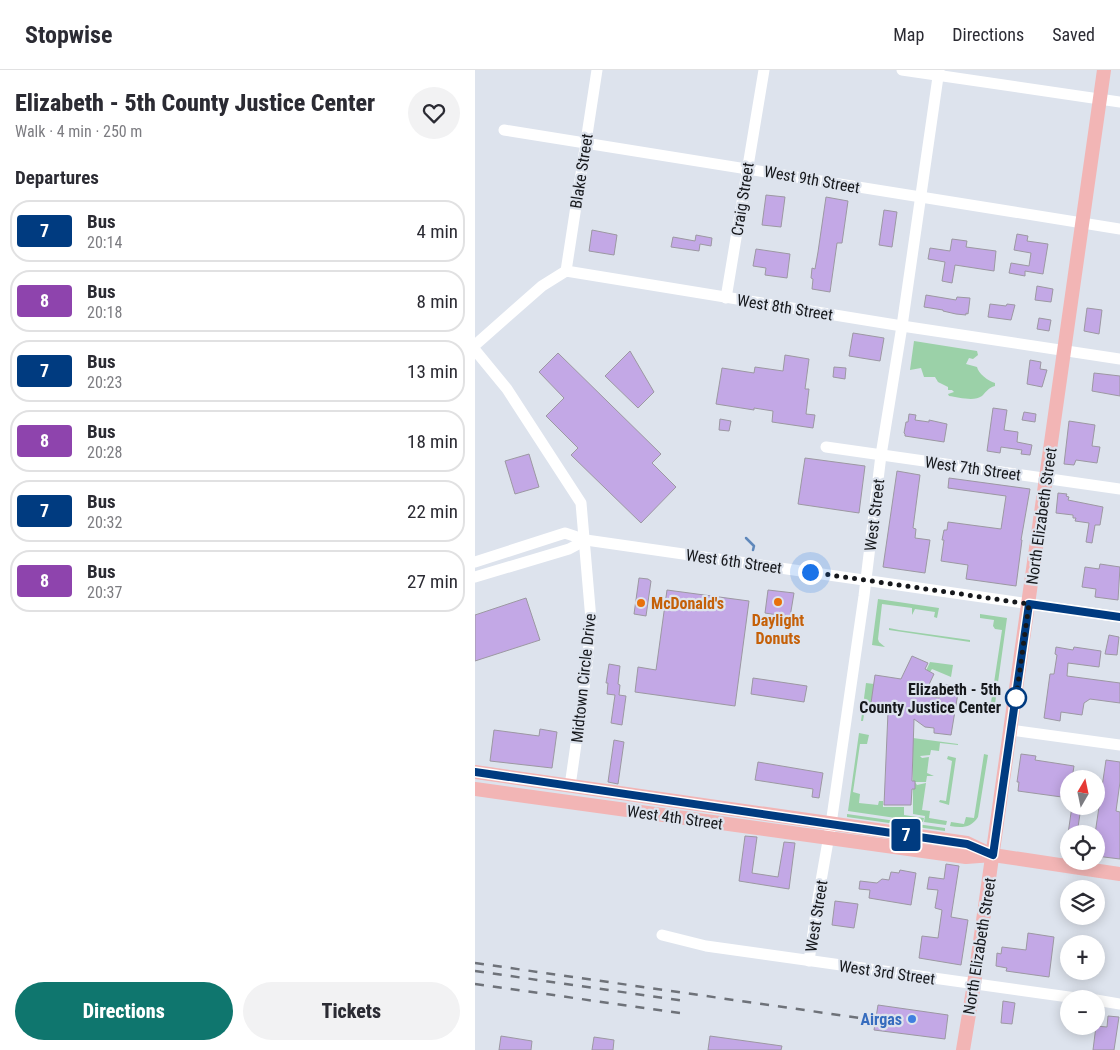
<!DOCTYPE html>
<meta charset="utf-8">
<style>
body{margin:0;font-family:"Roboto Condensed",sans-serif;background:#f2f2f3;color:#2b2b33;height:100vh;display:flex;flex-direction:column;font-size:19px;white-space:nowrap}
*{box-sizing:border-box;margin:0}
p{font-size:16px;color:#7c7c81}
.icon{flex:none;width:28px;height:28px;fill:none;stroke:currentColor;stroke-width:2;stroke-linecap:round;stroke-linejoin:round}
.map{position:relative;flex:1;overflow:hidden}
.sheet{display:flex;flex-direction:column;background:#fff;width:475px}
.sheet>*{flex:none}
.badge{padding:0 10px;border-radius:4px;font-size:18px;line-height:32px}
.needle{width:32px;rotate:9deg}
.buttons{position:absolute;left:585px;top:700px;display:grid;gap:10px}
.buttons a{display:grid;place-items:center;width:45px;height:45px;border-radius:50%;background:#fff;box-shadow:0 2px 12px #0003;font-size:25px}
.you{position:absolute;width:25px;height:25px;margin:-12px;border:4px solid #fff;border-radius:50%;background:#1a73e8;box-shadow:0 0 0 8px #1a73e833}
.map>.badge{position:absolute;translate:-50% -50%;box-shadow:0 0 0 2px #fff}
h2{padding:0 15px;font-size:19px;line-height:45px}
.round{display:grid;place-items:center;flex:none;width:52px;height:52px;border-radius:26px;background:#f2f2f3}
.head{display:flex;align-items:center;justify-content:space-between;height:85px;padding:0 15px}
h1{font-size:24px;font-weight:800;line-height:38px}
.primary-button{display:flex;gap:10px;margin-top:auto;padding:10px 15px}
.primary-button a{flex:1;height:58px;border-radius:30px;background:#0f766e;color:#fff;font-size:20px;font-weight:800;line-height:58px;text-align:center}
.primary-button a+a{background:#f2f2f3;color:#2b2b33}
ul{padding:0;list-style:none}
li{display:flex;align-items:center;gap:15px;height:62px;margin:0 10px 8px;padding:0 5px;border:2px solid #e1e1e2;border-radius:20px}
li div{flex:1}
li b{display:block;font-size:19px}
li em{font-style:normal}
li .badge{min-width:55px;font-weight:700;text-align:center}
header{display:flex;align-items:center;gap:30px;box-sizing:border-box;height:70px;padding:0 25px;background:#fff;border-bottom:1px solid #e1e1e2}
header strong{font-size:24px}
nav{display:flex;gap:28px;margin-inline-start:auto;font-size:18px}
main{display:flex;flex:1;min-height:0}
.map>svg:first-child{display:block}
.green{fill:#9bd1a8}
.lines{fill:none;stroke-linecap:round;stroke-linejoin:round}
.stream{stroke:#5f88bb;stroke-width:2.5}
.building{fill:#c3a8e6;stroke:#9c98a2}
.minor{stroke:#fff;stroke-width:11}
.major{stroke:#f2b5b5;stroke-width:14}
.rail{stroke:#6e7279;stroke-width:2.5;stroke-dasharray:9 9;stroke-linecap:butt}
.line-casing{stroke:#fff;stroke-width:11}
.line{stroke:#003b80;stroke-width:8}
.walk{stroke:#16181c;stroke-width:5;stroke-dasharray:0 9}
.food-dot{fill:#e8710a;stroke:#dde3ed;stroke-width:2}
.stop-dot{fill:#fff;stroke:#003b80;stroke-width:2.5}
.shop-dot{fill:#3f7fe0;stroke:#dde3ed;stroke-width:2}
.labels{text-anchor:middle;stroke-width:4.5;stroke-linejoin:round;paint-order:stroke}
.street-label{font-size:16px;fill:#16181c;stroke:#dde3ed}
.food-label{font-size:16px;font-weight:bold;fill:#c56008;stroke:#dde3ed;text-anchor:start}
.stop-label{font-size:16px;font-weight:bold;fill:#16181c;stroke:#dde3ed;text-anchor:end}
.shop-label{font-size:16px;font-weight:bold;fill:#366cbe;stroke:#dde3ed;text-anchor:end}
</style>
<header>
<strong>Stopwise</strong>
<nav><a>Map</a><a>Directions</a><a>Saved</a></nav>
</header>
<main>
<section class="sheet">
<div class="head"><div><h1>Elizabeth - 5th County Justice Center</h1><p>Walk · 4 min · 250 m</p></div><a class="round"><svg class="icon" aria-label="heart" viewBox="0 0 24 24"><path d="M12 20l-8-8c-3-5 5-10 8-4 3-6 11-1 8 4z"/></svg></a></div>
<h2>Departures</h2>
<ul>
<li><span class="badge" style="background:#003b80;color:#fff">7</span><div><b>Bus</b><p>20:14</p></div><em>4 min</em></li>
<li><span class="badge" style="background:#8e44ad;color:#fff">8</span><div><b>Bus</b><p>20:18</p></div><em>8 min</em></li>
<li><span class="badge" style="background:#003b80;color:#fff">7</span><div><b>Bus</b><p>20:23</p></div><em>13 min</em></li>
<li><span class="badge" style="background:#8e44ad;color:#fff">8</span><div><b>Bus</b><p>20:28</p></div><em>18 min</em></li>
<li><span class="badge" style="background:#003b80;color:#fff">7</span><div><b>Bus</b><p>20:32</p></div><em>22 min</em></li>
<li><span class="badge" style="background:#8e44ad;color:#fff">8</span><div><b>Bus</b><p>20:37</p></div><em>27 min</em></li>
</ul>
<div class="primary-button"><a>Directions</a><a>Tickets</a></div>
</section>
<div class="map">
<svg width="645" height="980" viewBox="0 0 645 980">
<rect width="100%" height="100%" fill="#dde3ed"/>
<g class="green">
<path d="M 439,271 L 502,281 L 503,285 L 498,289 L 494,288 L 491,294 L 502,297 C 503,303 513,311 520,313 L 520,316 C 513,318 512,321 507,326 C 499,332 483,327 474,326 L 473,324 L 479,322 L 477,320 L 473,320 L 473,317 L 463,312 L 460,307 L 449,307 L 446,298 L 435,300 Z"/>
<polygon points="403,529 464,538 462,548 459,547 460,542 440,539 437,545 437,538 407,534 403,569 404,572 410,577 397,575"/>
<polygon points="505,544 532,548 519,641 515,639 527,560 520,559 518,556 519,550 505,548"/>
<polygon points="414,558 424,560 495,570 495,572 414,560"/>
<polygon points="455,592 478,595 476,607 457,599 455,602 451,601"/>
<polygon points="391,613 399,614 395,640 390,639 388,651 386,651"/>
<polygon points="384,663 394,665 392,674 385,674 378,722 385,724 384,733 403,735 404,731 408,731 408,737 429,737 429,745 449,748 448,752 373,741"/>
<polygon points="438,668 483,674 483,675 465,673 464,681 456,680 455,685 445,686 447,688 454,687 452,703 459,706 452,706 451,712 440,712 442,715 451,713 447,740 455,741 454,748 472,751 471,755 449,752 450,746 438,744"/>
<path d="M 509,684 L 513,685 L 503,747 C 496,758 487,758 475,756 L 476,752 L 489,754 L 491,747 L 499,748 Z"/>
<polygon points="473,686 481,688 474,735 464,732 465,730 471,731 477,691 472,689"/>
<polygon points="372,744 470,758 470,761 372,747"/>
</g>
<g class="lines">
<polyline class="stream" points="271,468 279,476 278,480"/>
</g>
<g class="building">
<polygon points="291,125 310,127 306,157 287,155"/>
<polygon points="351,127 373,131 367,173 362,173 355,222 337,219 338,209 336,208 337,198 340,199 343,182"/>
<polygon points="409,140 422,142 417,177 404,175"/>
<polygon points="117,160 142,165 139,185 114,181"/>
<polygon points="542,164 553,166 552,171 573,174 568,204 550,201 550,206 534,203 536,193 554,196 556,183 539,180"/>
<polygon points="221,165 237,168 236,176 225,174 224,181 196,177 198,167 220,171"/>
<polygon points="477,169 492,171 491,177 521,181 519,201 480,195 477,213 467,211 470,192 453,189 455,178 475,181"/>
<polygon points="281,179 315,184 312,208 290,205 291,198 278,196"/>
<polygon points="562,216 578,219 576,232 560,230"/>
<polygon points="451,225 481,230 482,227 495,228 493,244 491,243 491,245 481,244 468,241 468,240 449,237"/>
<polygon points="515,234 531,236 532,234 540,235 536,250 513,247"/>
<polygon points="612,238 627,240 624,264 609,261"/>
<polygon points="564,248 576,250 574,261 562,259"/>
<polygon points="378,263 409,268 405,291 374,286"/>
<polygon points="155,281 179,322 163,338 130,306"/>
<polygon points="83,283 186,384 177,393 201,417 166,453 96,385 103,378 71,346 89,328 64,302"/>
<polygon points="310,285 334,289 330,319 334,319 331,344 340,345 338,358 297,352 298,341 279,338 279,340 241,334 247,298 279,303 280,297 308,301"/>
<polygon points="555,290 566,292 565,299 572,300 567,317 552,314"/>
<polygon points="359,297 371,298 370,309 358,307"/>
<polygon points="619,303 645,306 645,326 617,321"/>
<polygon points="518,338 532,340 529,360 543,362 542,372 557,375 555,385 546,384 547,380 526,377 525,383 512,381"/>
<polygon points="549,342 561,344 560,352 547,350"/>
<polygon points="434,344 441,345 440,350 454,352 454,350 472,354 469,372 430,366 430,364 429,363 431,352 433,352"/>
<polygon points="245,349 256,351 254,361 244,360"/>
<polygon points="594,351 620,355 617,376 625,377 622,393 601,390 599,395 589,394"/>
<polygon points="54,384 64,417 40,424 30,391"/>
<polygon points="330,388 390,396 384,443 323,434"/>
<polygon points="422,401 445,405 438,458 441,459 440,468 455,470 450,503 408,497"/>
<polygon points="474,408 555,419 546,470 547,470 541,516 491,509 493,495 466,491 469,470 467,470 469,460 472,460 473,452 526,459 531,426 473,418"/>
<polygon points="583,423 592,424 591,426 594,427 593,430 628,437 625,455 620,455 617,473 611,472 614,453 600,451 601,448 598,448 598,445 581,443"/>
<polygon points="625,494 645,497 643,530 620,527 621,519 607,517 610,497 624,499"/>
<polygon points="164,508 173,509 176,511 171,546 159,544"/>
<polygon points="192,520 274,531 260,636 160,622 163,597 181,600"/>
<polygon points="293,520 319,523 315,547 290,543"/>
<polygon points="51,528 65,570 0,591 0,545"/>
<polygon points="634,565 644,567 642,585 630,584"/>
<polygon points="581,577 598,580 599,577 626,581 624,597 593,593 592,606 645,613 645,633 615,629 609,633 607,645 586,642 585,651 569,648 575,604 579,604 582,585 580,584"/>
<polygon points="437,586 453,593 450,599 459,604 449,625 464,628 466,614 484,617 476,665 459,663 459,658 450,657 439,649 437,711 440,711 440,719 437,719 436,735 409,735 413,642 395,640 400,605 426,609"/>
<polygon points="134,594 145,596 143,614 145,615 144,625 151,626 147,655 136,653 140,625 132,624 133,613 131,613"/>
<polygon points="278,608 332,616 329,632 276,624"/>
<polygon points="65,659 82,662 77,698 15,691 19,660 64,666"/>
<polygon points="139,670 149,672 143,714 133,712"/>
<polygon points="546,684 561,686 560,690 599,696 597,709 594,709 594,728 543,721 544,712 542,712"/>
<polygon points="631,690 645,692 645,712 641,741 645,742 645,789 621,786 621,764 620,764"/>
<polygon points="283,692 348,703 344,728 337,727 338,719 280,710"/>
<polygon points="597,736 606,737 602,764 593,764"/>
<polygon points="270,766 282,767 277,803 303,807 309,772 320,773 314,819 264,811"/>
<polygon points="471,794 484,796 476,847 493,850 486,895 444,888 447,866 463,868 467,840 460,838 463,820 452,819 454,807 469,809"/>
<polygon points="425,800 441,803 436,835 394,828 395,820 384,819 385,811 402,813 407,809 414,810 416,802 424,803"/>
<polygon points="360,831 383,834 379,858 357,855"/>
<polygon points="553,863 579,867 574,907 531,901 532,898 521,896 522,883 526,884 527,877 551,880"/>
<polygon points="528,931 540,933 537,954 526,953"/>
<polygon points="403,935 473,945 470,969 399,960"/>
<polygon points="633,946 644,947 639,980 618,980 621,956 632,957"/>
<polygon points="26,966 57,971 56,980 24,980"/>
<polygon points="235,966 307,976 306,980 233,980"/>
<polygon points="119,967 139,970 138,980 117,980"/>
</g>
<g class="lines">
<g class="minor">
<polyline points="427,0 645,32"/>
<polyline points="29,60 645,159"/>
<polyline points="91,201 122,0"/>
<polyline points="251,228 289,0"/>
<polyline points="0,275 67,216 91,201 427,256 645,289"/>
<polyline points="0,280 32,319 106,433 116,550 112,597 95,716"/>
<polyline points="351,377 645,419"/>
<polyline points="0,492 90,463 111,470 645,547"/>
<polyline points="0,507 94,479 111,470"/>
<polyline points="536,660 645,675"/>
<polyline points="187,865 231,876 608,929"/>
<polyline points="334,891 343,828 356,754 389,526 406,385 427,256 464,0"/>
<polyline points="621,930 645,934"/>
</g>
<g class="major">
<polyline points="0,702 492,773 517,785"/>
<polyline points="0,719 491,787 518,785 645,804"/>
<polyline points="488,980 499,914 629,0"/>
</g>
<g class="rail">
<polyline points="0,893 399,950"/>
<polyline points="0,901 210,931"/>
<polyline points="0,914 205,943"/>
</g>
</g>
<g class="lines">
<g class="line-casing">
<polyline id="line" points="0,702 492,774 518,785 554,534 645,547"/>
</g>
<use href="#line" class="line"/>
<polyline class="walk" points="335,502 554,534 541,628"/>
</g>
<g class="food-dot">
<circle cx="303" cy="532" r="5"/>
<circle cx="166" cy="533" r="5"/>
</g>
<circle class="stop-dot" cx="541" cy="628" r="10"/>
<circle class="shop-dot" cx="437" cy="949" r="5"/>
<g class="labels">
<g class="street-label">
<text transform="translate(106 101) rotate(-81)" y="6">Blake Street</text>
<text transform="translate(337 109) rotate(10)" y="6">West 9th Street</text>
<text transform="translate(267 129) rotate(-81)" y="6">Craig Street</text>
<text transform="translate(310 237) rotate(9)" y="6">West 8th Street</text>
<text transform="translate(498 398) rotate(8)" y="6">West 7th Street</text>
<text transform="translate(399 445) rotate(-83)" y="6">West Street</text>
<text transform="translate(566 446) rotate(-82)" y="6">North Elizabeth Street</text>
<text transform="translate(259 491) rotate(8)" y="6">West 6th Street</text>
<text transform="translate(108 608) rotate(-84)" y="6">Midtown Circle Drive</text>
<text transform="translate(200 747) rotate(8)" y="6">West 4th Street</text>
<text transform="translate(341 846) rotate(-81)" y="6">West Street</text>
<text transform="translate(504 876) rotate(-81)" y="6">North Elizabeth Street</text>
<text transform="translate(412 902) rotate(8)" y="6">West 3rd Street</text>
</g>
<g class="food-label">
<text x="176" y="539">McDonald's</text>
<text x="303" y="556" text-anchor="middle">Daylight<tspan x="303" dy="18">Donuts</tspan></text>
</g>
<g class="stop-label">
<text x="526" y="625">Elizabeth - 5th<tspan x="526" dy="18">County Justice Center</tspan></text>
</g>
<g class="shop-label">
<text x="427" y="955">Airgas</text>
</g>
</g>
</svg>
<div class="buttons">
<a><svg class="needle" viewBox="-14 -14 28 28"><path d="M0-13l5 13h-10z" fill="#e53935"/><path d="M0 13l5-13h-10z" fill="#7c7c81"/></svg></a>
<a><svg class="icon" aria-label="locate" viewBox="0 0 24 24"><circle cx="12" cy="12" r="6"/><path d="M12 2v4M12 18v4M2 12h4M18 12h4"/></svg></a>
<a><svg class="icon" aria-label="layers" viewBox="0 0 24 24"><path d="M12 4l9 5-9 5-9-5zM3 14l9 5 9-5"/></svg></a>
<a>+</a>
<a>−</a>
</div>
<div class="you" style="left:335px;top:502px"></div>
<b class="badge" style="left:431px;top:765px;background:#003b80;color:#fff">7</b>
</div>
</main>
